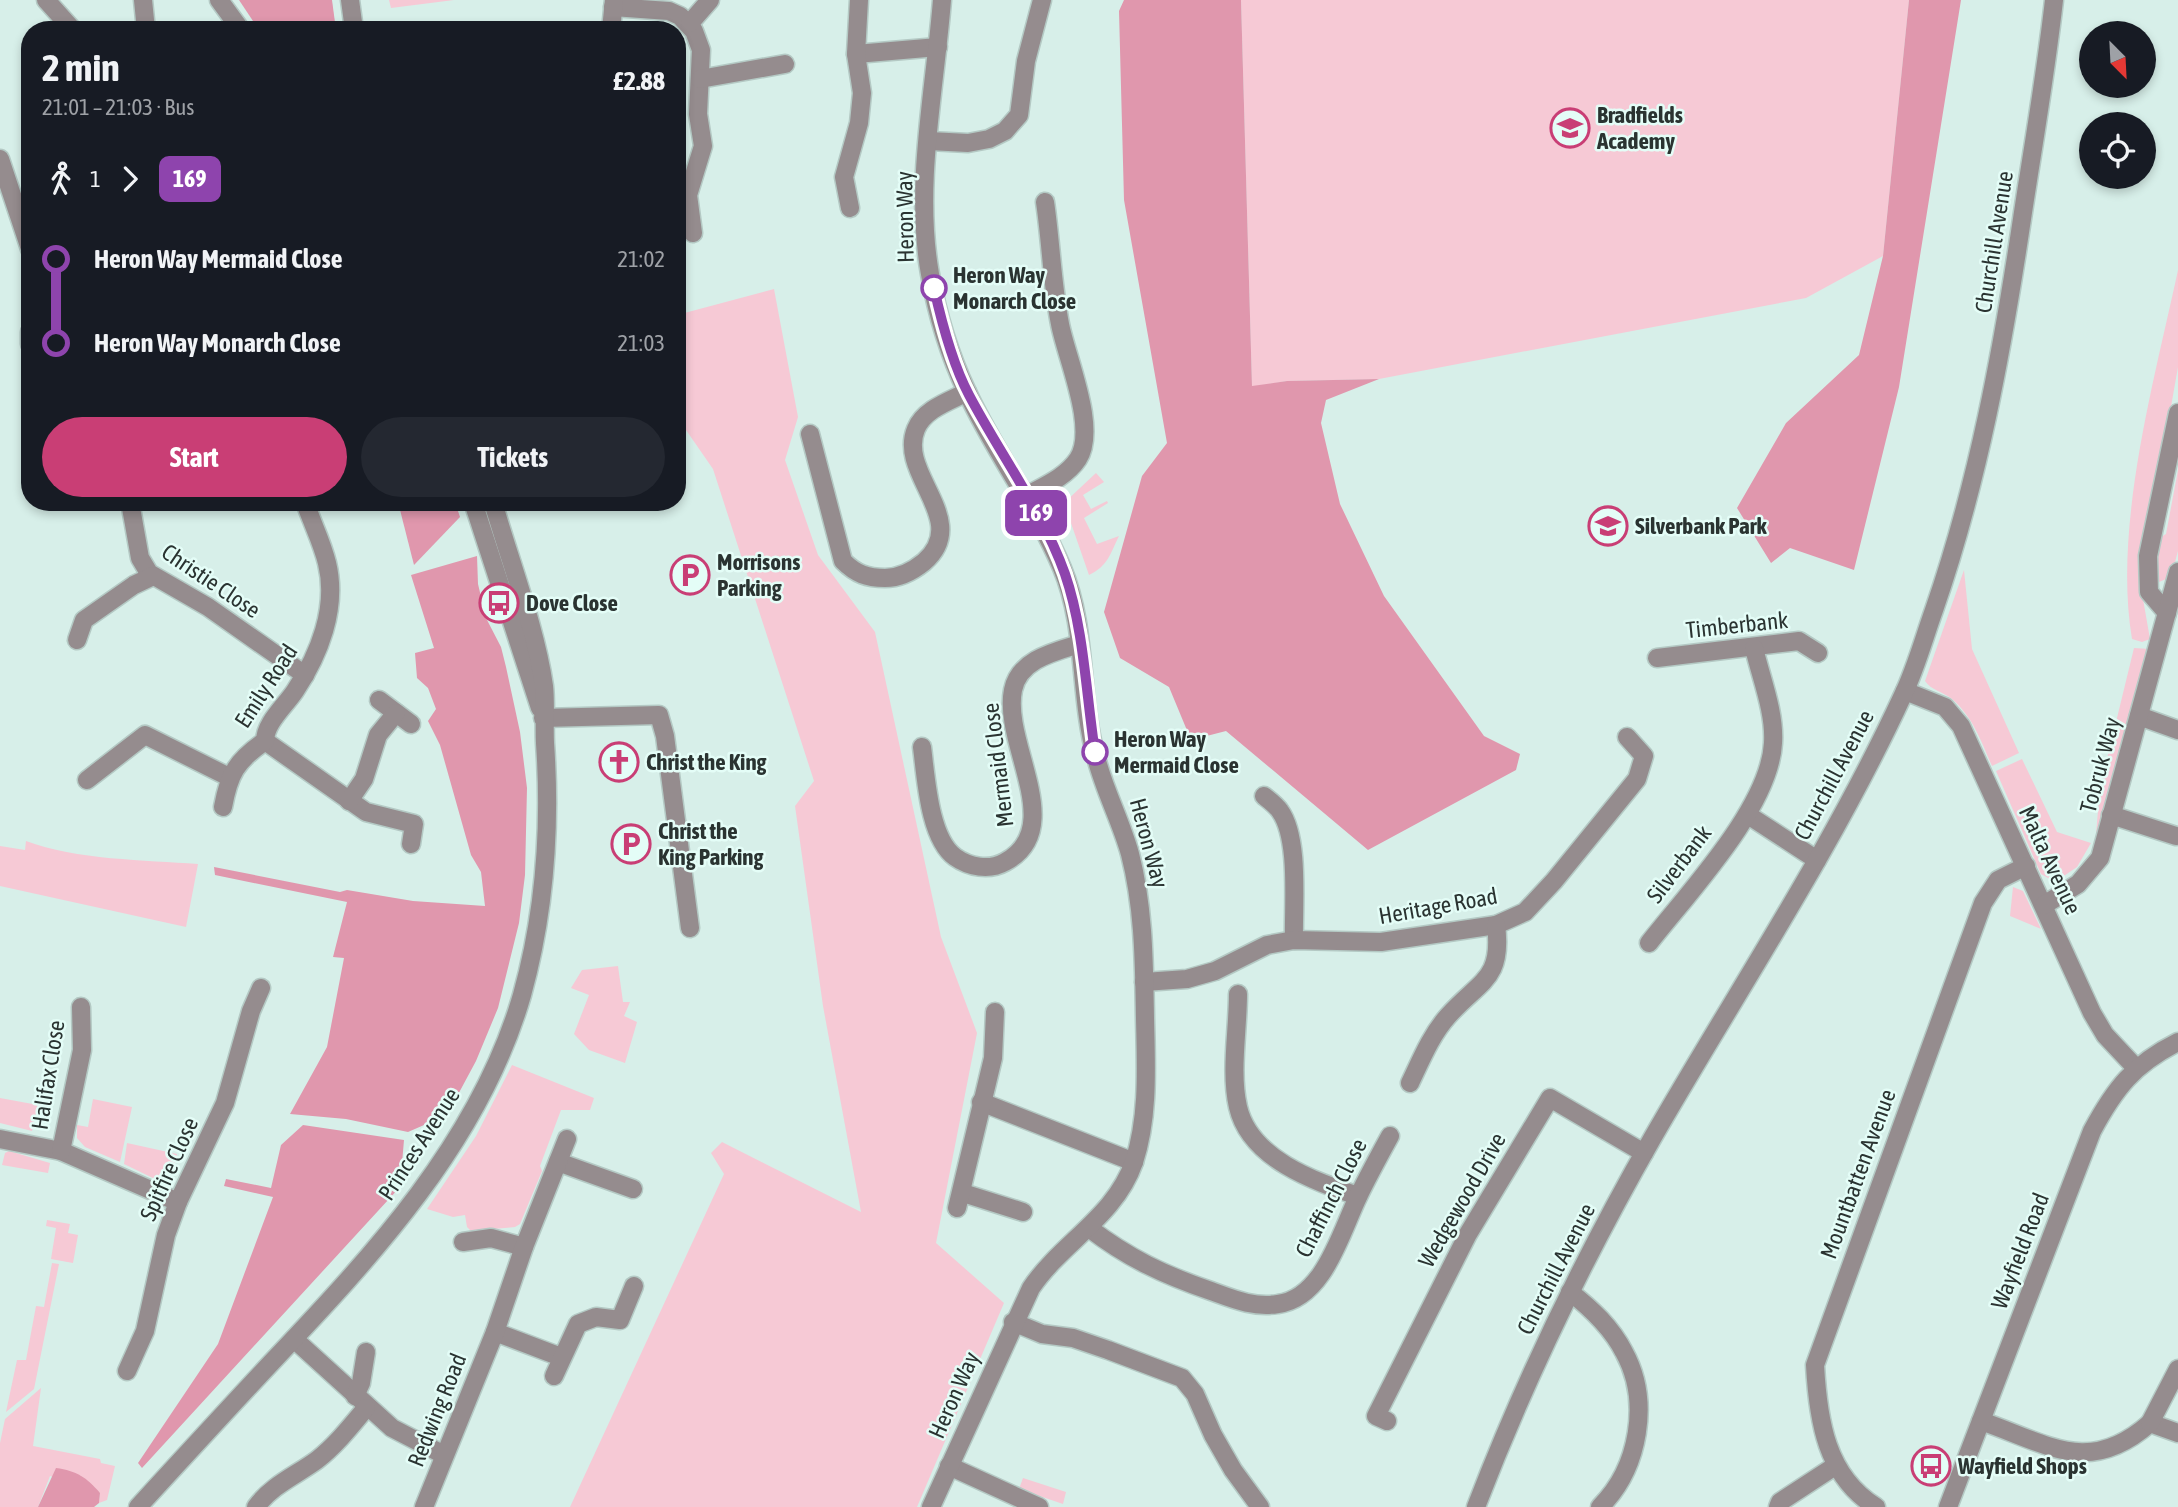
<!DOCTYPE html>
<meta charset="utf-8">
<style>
body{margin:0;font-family:"Asap Condensed",sans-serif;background:#242831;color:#f1f3f6;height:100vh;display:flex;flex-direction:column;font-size:26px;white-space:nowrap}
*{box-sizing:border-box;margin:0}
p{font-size:23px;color:#9ea1a6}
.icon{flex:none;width:38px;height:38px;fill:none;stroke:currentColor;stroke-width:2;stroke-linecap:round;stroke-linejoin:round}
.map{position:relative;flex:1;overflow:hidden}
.panel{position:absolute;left:21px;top:21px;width:665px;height:490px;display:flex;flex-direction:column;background:#171b24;border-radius:28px;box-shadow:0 4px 10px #0003}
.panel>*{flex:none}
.badge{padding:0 14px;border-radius:10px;font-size:24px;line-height:46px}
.needle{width:46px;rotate:156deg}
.tools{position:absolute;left:2079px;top:21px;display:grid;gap:14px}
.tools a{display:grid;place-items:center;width:77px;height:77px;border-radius:50%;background:#171b24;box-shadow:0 4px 10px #0003;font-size:35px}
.map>.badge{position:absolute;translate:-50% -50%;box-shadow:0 0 0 4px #fff}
.legs{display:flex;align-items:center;gap:10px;height:77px;padding:0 21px;font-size:23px}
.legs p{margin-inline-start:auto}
.headline{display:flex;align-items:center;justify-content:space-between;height:119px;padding:0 21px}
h1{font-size:38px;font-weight:700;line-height:52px}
.action{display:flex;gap:14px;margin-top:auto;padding:14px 21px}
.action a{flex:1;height:80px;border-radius:42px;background:#c93e75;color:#fff;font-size:28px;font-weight:700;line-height:80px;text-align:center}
.action a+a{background:#242831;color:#f1f3f6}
ul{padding:0 21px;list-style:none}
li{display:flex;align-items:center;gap:24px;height:84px;font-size:26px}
li i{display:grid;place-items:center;width:10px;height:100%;margin:0 9px;background:currentColor}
li i::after{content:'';width:18px;height:18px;margin:-9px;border:5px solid;border-radius:50%;background:#171b24}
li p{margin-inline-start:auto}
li:first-child i{background:linear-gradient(#0000 50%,currentColor 0)}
li:last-child i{background:linear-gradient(currentColor 50%,#0000 0)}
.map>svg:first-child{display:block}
.green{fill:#f6c9d5}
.forest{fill:#e097ad}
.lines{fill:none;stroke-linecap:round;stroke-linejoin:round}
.minor-casing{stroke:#b4c9c4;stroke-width:21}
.minor{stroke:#958c8e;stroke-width:18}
.line-1-casing{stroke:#fff;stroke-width:16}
.line-1{stroke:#8e44ad;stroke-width:10}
.stop-1-dot{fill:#fff;stroke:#8e44ad;stroke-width:3.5}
.labels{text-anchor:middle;stroke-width:5;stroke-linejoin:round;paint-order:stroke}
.poi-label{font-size:23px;font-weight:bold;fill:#2a3331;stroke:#e4fdf7;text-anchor:start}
.street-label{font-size:23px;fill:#2a3331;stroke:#e4fdf7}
.stop-label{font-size:23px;font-weight:bold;fill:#2a3331;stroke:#e4fdf7;text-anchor:start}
</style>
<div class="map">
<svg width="2178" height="1507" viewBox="0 0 2178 1507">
<rect width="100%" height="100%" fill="#d7efe9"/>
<g class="green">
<polygon points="389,0 454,0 391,8"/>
<polygon points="1241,0 1909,0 1883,256 1806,298 1379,379 1287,381 1252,387"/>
<path d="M 2178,270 L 2178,367 L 2140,582 L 2150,639 L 2142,642 L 2132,639 C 2113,527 2154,382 2178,270 Z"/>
<polygon points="774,289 798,417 785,460 818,555 875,632 941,937 977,1033 936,1243 1004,1303 917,1507 570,1507 724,1174 711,1153 722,1142 861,1212 823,1006 795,806 814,781 713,469 677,417 677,315"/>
<polygon points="2178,470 2178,551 2171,577 2159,582 2153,579 2156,540 2166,534"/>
<path d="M 1096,473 L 1104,482 L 1083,495 L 1091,509 L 1107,501 L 1108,503 L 1084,518 L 1097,544 L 1119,536 C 1110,554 1108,566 1089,575 L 1064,503 Z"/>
<path d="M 1964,570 L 1972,649 L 2019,753 L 1992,766 C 1981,741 1973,717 1952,699 C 1943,692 1931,690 1925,681 Z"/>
<polygon points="2134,648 2150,649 2100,833 2096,834 2100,788"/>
<polygon points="2022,759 2057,832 2091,843 2077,867 2055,882 2041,874 1996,771"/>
<path d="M 26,841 C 76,860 145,860 198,864 L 186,927 L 0,886 L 0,846 L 25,850 Z"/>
<polygon points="2013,887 2023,891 2041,929 2010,916"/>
<polygon points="618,966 623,1002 630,1002 624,1016 637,1022 625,1063 589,1050 574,1034 589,995 571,988 582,970"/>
<polygon points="512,1065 594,1098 590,1110 561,1110 540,1166 542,1171 520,1224 515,1227 471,1231 467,1227 465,1215 453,1217 427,1209 476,1136"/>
<polygon points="0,1098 38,1105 32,1131 0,1123"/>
<polygon points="93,1099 132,1107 120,1162 85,1147 77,1138 77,1125 88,1127"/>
<polygon points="127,1143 177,1154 171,1179 159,1181 124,1164"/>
<polygon points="9,1151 50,1163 48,1173 2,1165 5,1153"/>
<polygon points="47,1220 70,1224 68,1233 78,1235 73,1263 51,1259 56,1228 46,1226"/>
<polygon points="52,1263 59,1264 34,1389 6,1412 17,1360 26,1360 36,1306 44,1307"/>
<polygon points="41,1388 33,1446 100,1459 101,1463 115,1466 107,1500 99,1503 100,1493 50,1476 38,1507 0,1507 0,1443 5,1419"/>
<polygon points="1023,1478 1066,1492 1063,1504 1019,1489"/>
</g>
<g class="forest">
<polygon points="239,0 332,0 336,30 259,30"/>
<polygon points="1124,0 1241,0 1252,386 1287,381 1379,379 1326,400 1321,423 1340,504 1384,596 1484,736 1520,754 1516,770 1368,850 1226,731 1191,740 1169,687 1120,658 1104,612 1142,476 1167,443 1124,200 1119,11"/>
<polygon points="1909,0 1961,0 1899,387 1854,570 1790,548 1771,563 1737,508 1786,423 1859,355 1883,256"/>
<polygon points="398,502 455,502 460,517 414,565"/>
<polygon points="477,556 478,584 486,618 501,647 506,667 520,732 527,788 525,875 519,923 498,1008 476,1061 447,1115 408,1132 346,1119 290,1114 327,1047 344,958 333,957 347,902 215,875 214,867 340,892 347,890 413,901 485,906 481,872 471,855 440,745 428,721 436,709 428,688 417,678 415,653 434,648 411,575"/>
<polygon points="303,1125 404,1140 400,1187 142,1468 138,1463 218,1344 273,1197 224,1186 226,1179 271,1188 281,1145"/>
<path d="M 56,1468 C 77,1471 86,1477 100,1493 L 99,1503 L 94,1507 L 38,1507 Z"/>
</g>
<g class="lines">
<g class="minor-casing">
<g id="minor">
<polyline points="46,0 73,30"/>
<polyline points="143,0 146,30"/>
<polyline points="219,0 241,30"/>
<polyline points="350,0 354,30"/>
<polyline points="613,7 669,11 680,16 694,31 701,50 698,114 703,146 688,195 693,233"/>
<polyline points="690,23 710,0"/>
<polyline points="611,30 614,0"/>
<polyline points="856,54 938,47"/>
<polyline points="700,79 785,64"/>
<polyline points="929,141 968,143 989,139 1005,131 1019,115 1026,61 1042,0"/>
<polyline points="0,159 30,249"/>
<polyline points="850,208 844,177 859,123 862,93 856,54 859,0"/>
<polyline points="30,332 30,344"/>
<path d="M 810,434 L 843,561 C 856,574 867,578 885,578 C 900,578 913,571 924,562 C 972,520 897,474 916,429 C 924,409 950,401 967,392"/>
<path d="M 1026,496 C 1044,486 1066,477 1078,459 C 1098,428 1066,357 1060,324 C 1052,284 1051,242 1045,202"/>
<polyline points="130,502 140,558 149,573 208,607 305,675"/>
<polyline points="473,502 540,708"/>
<polyline points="2167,613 2149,592 2148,556 2178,413"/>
<polyline points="77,640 84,620 134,585 153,576"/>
<polyline points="1657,658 1799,641 1818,653"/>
<polyline points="1905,691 1945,707 1961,726 2092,1013 2105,1035 2136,1068"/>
<polyline points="379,700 411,724"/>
<polyline points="2139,716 2178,730"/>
<polyline points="543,718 659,715 665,736 690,928"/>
<polyline points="265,741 366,812 414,824 411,844"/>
<path d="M 922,747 C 926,777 929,838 955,857 C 969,867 989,871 1005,862 C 1068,828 1002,744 1013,690 C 1019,660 1053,652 1079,644"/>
<polyline points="87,780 145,735 229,777"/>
<path d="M 1264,796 C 1269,800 1276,805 1280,811 C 1300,839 1293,906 1294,940"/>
<polyline points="349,801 364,779 378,735 396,713"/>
<path d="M 223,807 C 229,774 236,761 265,741 C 265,723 285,706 295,691 C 319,655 338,608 327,563 C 322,542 312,523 305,502"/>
<polyline points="1748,815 1817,860"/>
<polyline points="2111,815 2176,836"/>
<polyline points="2044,905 2078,884 2100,858 2178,572"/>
<path d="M 1649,943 C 1688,893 1770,807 1773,743 C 1775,712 1761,678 1754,648"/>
<polyline points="1144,982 1187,979 1215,971 1267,945 1294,940 1381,942 1496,925 1525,912 1554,881 1637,779 1644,756 1627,737"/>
<path d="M 1238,994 C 1238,1030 1230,1072 1238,1107 C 1250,1159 1314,1181 1358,1196"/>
<path d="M 1410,1083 C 1421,1060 1431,1035 1448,1016 C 1480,980 1503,980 1496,925"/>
<polyline points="981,1102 1134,1162"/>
<polyline points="0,1139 61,1151 178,1202"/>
<polyline points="61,1151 82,1050 81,1007"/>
<polyline points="558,1162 633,1189"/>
<polyline points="963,1193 1023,1212"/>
<polyline points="957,1208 993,1058 995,1012"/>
<path d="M 1089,1228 C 1128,1258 1164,1275 1211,1291 C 1233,1299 1254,1308 1278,1304 C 1324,1298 1341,1232 1358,1197 C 1368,1176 1379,1156 1390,1136"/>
<polyline points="463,1242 491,1238 524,1247"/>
<path d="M 1570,1292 C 1592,1309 1611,1327 1624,1352 C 1651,1401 1639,1468 1600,1507"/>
<polyline points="1013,1322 1042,1334 1073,1338 1108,1350 1182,1378 1195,1394 1213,1435 1233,1470 1260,1507"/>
<polyline points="495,1332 561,1357"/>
<polyline points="294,1339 392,1428 444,1455"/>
<polyline points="127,1371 145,1331 166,1235 178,1202 225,1103 251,1011 261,988"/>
<polyline points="554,1376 578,1324 596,1317 620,1320 634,1286"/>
<polyline points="355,1396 361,1383 366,1352"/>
<polyline points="1387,1421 1376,1416 1468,1234 1550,1098 1644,1153"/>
<path d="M 1981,1421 C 2048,1444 2089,1477 2150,1423 L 2178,1433"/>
<polyline points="2150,1423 2178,1369"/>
<polyline points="949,1466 1039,1507"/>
<path d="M 138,1507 C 182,1459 226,1411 271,1363 C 373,1255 480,1141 522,995 C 545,912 551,829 545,743 C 544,724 546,704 544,686 C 536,629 509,558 493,502"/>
<path d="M 256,1507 C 272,1485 295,1476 317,1460 C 336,1445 351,1426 366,1408"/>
<polyline points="424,1507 495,1332 524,1247 567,1139"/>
<path d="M 931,1507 L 1031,1288 C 1062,1242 1115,1217 1134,1162 C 1149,1116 1146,1066 1145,1018 C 1144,963 1144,908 1130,854 C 1121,821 1104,790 1096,757 C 1079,696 1087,627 1062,568 C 1036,506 995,453 967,392 C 950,356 937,314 930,274 C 914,185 935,90 942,0"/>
<path d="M 1476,1507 C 1525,1379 1585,1256 1653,1137 C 1737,991 1832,849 1903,695 C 1916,668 1924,638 1934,610 C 1978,483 2002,352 2022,219 C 2033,146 2046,73 2054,0"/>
<polyline points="1778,1507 1780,1502 1835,1466"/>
<path d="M 1876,1507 C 1826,1476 1818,1420 1815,1365 L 1983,903 L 1998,880 L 2026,866"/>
<path d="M 1948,1507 L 2092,1131 C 2115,1088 2134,1064 2178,1042"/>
</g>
</g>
<use href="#minor" class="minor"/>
</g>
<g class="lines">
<g class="line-1-casing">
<path id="line-1" d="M 934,288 C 942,324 952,363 969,395 C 1000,454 1042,510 1065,574 C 1084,629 1086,694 1095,752"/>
</g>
<use href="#line-1" class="line-1"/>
</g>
<defs>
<g id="school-ring" transform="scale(2.0125)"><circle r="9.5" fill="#e4fdf7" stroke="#c93e75" stroke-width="1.5"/><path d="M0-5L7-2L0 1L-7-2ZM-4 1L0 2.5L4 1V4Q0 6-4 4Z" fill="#c93e75"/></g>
<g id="parking-ring" transform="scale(2.0125)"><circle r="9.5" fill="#e4fdf7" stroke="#c93e75" stroke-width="1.5"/><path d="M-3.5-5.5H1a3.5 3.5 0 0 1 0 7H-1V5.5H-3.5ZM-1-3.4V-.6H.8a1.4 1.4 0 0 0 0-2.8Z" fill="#c93e75"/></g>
<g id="bus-ring" transform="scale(2.0125)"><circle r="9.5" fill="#e4fdf7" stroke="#c93e75" stroke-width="1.5"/><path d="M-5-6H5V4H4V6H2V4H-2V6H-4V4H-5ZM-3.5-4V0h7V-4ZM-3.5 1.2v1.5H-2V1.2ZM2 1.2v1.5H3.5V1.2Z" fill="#c93e75"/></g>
<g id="church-ring" transform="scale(2.0125)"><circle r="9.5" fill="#e4fdf7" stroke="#c93e75" stroke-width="1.5"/><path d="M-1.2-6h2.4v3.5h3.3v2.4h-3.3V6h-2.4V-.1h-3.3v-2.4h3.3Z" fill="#c93e75"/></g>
</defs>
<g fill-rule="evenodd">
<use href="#school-ring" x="1570" y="128"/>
<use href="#school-ring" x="1608" y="526"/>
<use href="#parking-ring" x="690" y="575"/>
<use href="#bus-ring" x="499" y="603"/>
<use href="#church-ring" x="619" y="762"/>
<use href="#parking-ring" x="631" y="844"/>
<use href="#bus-ring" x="1931" y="1466"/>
</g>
<g class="stop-1-dot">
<circle cx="934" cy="288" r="12"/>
<circle cx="1095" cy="752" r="12"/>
</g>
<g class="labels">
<g class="poi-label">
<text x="1597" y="123">Bradfields<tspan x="1597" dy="26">Academy</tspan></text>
<text x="1635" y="534">Silverbank Park</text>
<text x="717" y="570">Morrisons<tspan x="717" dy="26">Parking</tspan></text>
<text x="526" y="611">Dove Close</text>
<text x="646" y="770">Christ the King</text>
<text x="658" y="839">Christ the<tspan x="658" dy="26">King Parking</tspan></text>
<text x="1958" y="1474">Wayfield Shops</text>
</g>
<g class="street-label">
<text transform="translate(905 217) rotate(-91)" y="8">Heron Way</text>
<text transform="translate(1994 242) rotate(-81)" y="8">Churchill Avenue</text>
<text transform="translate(211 581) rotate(34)" y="8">Christie Close</text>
<text transform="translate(1737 625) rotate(-6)" y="8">Timberbank</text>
<text transform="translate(266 686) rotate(-57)" y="8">Emily Road</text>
<text transform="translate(998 765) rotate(-97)" y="8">Mermaid Close</text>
<text transform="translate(2100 765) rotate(-75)" y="8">Tobruk Way</text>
<text transform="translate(1834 775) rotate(-62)" y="8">Churchill Avenue</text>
<text transform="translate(1149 843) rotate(75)" y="8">Heron Way</text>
<text transform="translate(2050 860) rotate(65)" y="8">Malta Avenue</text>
<text transform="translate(1679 864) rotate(-53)" y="8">Silverbank</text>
<text transform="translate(1438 906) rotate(-10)" y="8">Heritage Road</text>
<text transform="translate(48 1075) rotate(-81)" y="8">Halifax Close</text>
<text transform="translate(419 1144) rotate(-57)" y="8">Princes Avenue</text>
<text transform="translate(169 1169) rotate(-66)" y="8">Spitfire Close</text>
<text transform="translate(1858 1174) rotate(-70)" y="8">Mountbatten Avenue</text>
<text transform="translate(1331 1198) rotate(-63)" y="8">Chaffinch Close</text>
<text transform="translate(1462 1200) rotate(-60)" y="8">Wedgewood Drive</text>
<text transform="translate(2020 1251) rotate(-69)" y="8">Wayfield Road</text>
<text transform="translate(1556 1269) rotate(-63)" y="8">Churchill Avenue</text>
<text transform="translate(954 1395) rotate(-66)" y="8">Heron Way</text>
<text transform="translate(437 1410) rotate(-68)" y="8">Redwing Road</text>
</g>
<g class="stop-label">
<text x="953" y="283">Heron Way<tspan x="953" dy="26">Monarch Close</tspan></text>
<text x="1114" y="747">Heron Way<tspan x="1114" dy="26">Mermaid Close</tspan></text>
</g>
</g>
</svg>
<div class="tools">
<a><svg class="needle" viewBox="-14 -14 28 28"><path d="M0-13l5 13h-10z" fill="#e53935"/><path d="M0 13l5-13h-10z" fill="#9ea1a6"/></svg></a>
<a><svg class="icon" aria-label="locate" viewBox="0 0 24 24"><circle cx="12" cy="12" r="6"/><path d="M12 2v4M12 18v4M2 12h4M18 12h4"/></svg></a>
</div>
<b class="badge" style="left:1036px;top:513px;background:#8e44ad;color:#fff">169</b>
<section class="panel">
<div class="headline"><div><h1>2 min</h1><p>21:01 – 21:03 · Bus</p></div><b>£2.88</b></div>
<div class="legs"><svg class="icon" aria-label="walk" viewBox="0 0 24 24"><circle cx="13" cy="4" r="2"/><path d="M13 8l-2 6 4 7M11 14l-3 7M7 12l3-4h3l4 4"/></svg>1<svg class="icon" aria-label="forward" viewBox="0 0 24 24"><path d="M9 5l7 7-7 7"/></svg><b class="badge" style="background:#8e44ad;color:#fff">169</b></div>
<ul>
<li><i style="color:#8e44ad"></i><b>Heron Way Mermaid Close</b><p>21:02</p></li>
<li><i style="color:#8e44ad"></i><b>Heron Way Monarch Close</b><p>21:03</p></li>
</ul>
<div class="action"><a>Start</a><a>Tickets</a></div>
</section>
</div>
